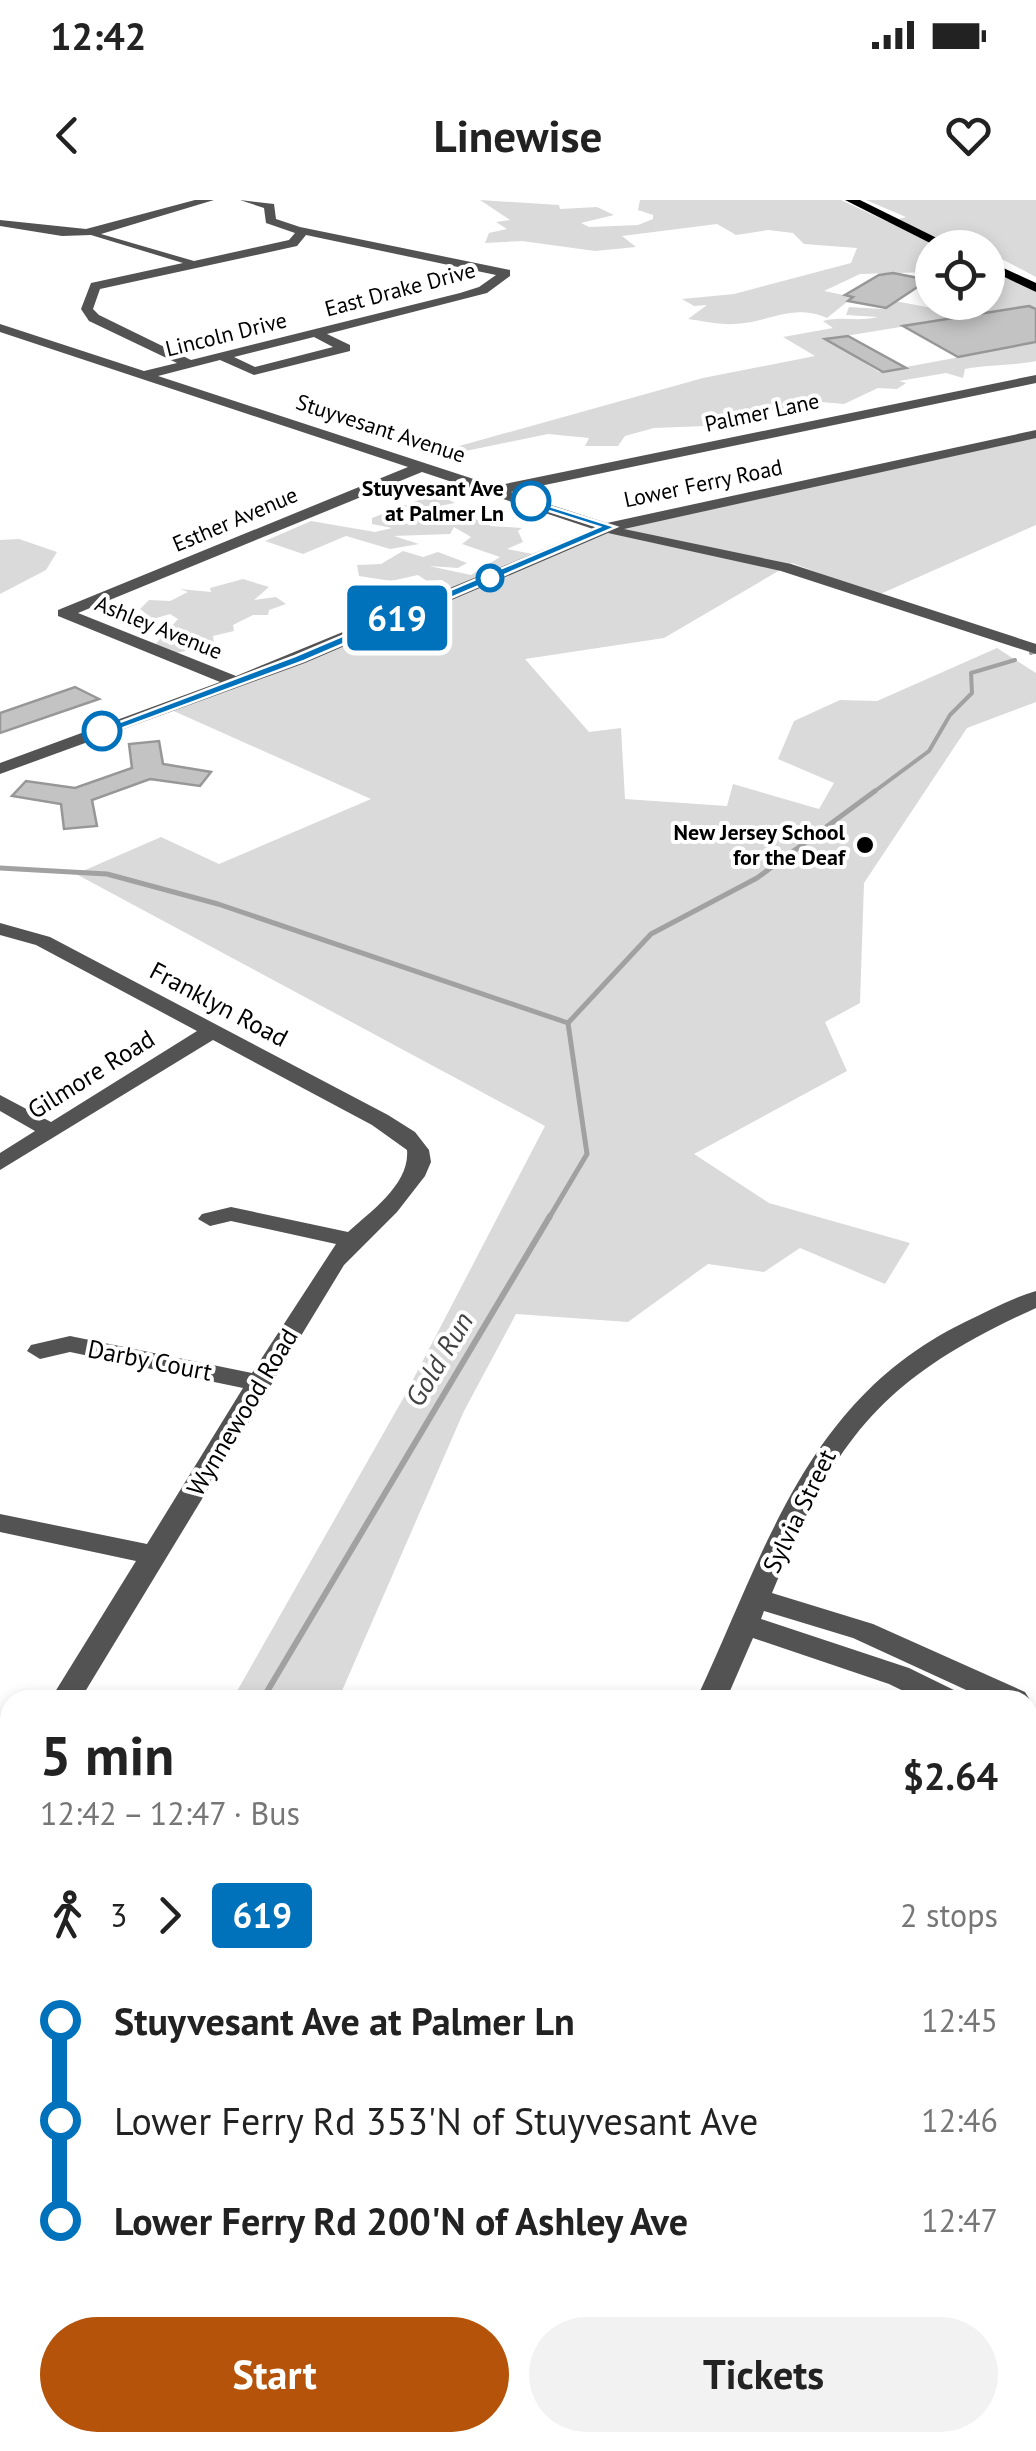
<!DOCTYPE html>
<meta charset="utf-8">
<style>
body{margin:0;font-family:"PT Sans",sans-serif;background:#f2f2f2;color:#222;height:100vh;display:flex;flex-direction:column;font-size:38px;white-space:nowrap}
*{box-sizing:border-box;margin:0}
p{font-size:32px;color:#767676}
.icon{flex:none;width:55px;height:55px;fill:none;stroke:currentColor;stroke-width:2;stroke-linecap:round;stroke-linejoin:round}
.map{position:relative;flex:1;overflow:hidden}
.side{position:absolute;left:0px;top:1490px;width:1038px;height:762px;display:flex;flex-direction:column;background:#fff;border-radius:30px 30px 0 0;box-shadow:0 5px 15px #0003}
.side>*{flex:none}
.badge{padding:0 20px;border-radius:8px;font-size:35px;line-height:65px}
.buttons{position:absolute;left:915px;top:30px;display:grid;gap:20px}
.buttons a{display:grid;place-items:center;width:90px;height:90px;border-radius:50%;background:#fff;box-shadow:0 5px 15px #0003;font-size:50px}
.map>.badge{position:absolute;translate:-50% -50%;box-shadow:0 0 0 5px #fff}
.legs{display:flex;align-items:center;gap:15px;height:110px;padding:0 40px;font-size:32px}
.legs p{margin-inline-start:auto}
.head{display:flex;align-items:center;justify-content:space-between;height:170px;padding:0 40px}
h1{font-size:55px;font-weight:800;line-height:75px}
.action{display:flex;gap:20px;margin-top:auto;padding:20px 40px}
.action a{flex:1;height:115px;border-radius:60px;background:#b45309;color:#fff;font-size:40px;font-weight:800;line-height:115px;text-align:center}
.action a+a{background:#f2f2f2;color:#222}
ul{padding:0 40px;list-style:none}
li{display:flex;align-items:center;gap:35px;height:100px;font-size:38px}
li i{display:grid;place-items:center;width:15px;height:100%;margin:0 12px;background:currentColor}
li i::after{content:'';width:25px;height:25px;margin:-12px;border:8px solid;border-radius:50%;background:#fff}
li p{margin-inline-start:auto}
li:first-child i{background:linear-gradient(#0000 50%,currentColor 0)}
li:last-child i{background:linear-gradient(currentColor 50%,#0000 0)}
.status{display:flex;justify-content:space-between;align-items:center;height:70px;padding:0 50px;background:#fff;direction:ltr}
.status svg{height:28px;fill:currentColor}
header{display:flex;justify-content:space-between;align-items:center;height:130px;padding:0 40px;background:#fff;font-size:45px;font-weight:800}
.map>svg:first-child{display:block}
.green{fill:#dadada}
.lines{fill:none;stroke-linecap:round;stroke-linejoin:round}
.stream-far3{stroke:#a1a1a1;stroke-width:4}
.stream-far2{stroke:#a1a1a1;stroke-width:5}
.stream-far1{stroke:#a1a1a1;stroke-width:6}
.stream{stroke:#a1a1a1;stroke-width:9}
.building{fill:#c3c3c3;stroke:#979797;stroke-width:2.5}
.minor{fill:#535353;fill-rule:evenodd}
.major{fill:#000;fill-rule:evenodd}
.rail{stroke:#000;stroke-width:9;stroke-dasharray:20 6 4 6;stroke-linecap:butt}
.line-1{fill:#0072bc;stroke:#fff;stroke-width:2.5}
.stop-1-dot{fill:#fff;stroke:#0072bc;stroke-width:5}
.poi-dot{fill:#000;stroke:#fff;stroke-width:4}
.labels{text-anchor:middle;stroke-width:8;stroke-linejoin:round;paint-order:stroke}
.far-street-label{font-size:22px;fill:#000;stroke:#fff}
.far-stop-label{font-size:22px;font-weight:bold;fill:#000;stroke:#fff;text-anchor:end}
.far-poi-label{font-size:22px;font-weight:bold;fill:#000;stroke:#fff;text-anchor:end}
.street-label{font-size:25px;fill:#000;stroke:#fff}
.water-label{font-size:28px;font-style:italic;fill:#424242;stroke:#fff}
</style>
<div class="status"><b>12:42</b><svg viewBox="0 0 49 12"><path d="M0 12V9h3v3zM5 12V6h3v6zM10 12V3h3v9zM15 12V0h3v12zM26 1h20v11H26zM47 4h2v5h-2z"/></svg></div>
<header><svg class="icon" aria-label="back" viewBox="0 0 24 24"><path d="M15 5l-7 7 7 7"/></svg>Linewise<svg class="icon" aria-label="heart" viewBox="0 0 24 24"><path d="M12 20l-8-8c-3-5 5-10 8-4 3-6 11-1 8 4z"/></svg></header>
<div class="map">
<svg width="1036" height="2251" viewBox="0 0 1036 2251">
<rect width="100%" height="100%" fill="#fff"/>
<g class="green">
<path d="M 480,0 L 559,5 L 560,9 L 597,7 L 614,15 L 581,23 L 589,27 L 638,25 L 653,19 L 653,15 L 638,10 L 640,0 L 841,0 L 888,22 L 906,17 L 866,0 L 1036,0 L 1036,77 L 996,56 L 988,58 L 988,48 L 932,48 L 932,72 L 860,74 L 824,91 L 853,97 L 827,118 C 792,103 770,122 735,124 C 720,125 703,121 688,119 L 707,105 L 694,106 L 682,99 L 734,94 L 851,63 L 857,48 L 804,44 L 793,33 L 768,30 L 736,35 L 717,24 L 622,36 L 636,47 L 595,51 L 522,41 L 485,43 L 489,33 L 507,29 L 496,22 L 510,20 Z"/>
<path d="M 988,67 L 1036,92 L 1036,109 L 1029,106 L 827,139 L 879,172 L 1036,143 L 1036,161 C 1012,166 990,164 965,169 L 963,178 L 946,173 L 899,181 L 906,183 L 897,189 L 878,188 L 844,204 L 821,202 L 721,219 L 731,225 L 654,228 L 625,236 L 618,246 L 585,246 L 589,238 L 548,234 L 456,253 L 452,248 L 703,178 L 815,156 L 783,137 L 833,128 L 823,121 C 842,116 858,122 878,117 L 846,115 L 849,107 L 883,109 L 895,101 L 942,110 L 957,103 L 988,102 Z"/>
<polygon points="1036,237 1036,325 878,395 792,363 664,438 525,459 589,532 621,528 625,599 727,606 733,584 819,609 834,583 778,559 794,521 840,500 877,501 997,448 1036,473 1036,502 967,528 864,683 860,803 825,822 847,871 694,954 769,1003 910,1043 885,1084 800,1048 764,1072 708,1064 628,1122 516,1114 464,1211 338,1500 232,1500 404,1197 545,926 76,674 161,637 219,664 371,599 167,508 622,327"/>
<polygon points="434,283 443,285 435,293 455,303 429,308 428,314 461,313 491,326 522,328 518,331 523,342 507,349 543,356 429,396 418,391 443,385 443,380 427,381 418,375 391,381 359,376 357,365 381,364 403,351 423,357 438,352 467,363 458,368 429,366 471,375 500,357 462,344 471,337 454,327 450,334 394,336 419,344 390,349 346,336 303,354 265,341 311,321 375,332 392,328 372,324 372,318 419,300 400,292 412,284"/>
<polygon points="19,339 57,352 46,370 0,394 0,340"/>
<polygon points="243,379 269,387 254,400 276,397 286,404 269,410 268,415 253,415 233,425 234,431 213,436 214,445 176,453 154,446 178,419 170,414 153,419 140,409 149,400 170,401 188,392 180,389 211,392 210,388"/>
<polygon points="10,1739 10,2233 0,2243 0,1744"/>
<polygon points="1028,2201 1036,2204 1036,2251 466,2251 451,2243 1028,2242"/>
</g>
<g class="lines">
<g class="stream-far3">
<polyline points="1031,453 1036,451"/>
<polyline points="871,594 929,551 950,515 972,493 971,473 1015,460"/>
</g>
<g class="stream-far2">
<polyline points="0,668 107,674 218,704 568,823"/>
<polyline points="549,1018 587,954 568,823 651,734 757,678 875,591"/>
</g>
<polyline class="stream-far1" points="262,1500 550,1016"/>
<polyline class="stream" points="0,1831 10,1800"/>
</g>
<g class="building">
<polygon points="893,73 928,80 886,108 848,101 853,97 845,95 879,75"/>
<polygon points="1029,106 1036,109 1036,142 958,157 903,126"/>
<polygon points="848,136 906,168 883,172 825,139"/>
<polygon points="75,487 99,499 0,533 0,513"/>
<polygon points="159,541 163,564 211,572 200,586 150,579 92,600 97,626 64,629 61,604 12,596 26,581 75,588 132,568 129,544"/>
</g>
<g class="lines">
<g class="minor">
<path d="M 195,0 L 214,0 L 101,34 L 194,61 L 289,40 L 295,33 L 266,23 L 264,8 L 240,0 L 274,4 L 276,19 L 300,27 L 510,70 L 510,76 L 487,93 L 327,134 L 350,145 L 350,151 L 254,175 L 220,160 L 158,176 L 495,286 L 1036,175 L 1036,183 L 511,292 L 607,323 L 1036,230 L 1036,238 L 624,329 L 791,364 L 1036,444 L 1036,454 L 781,371 L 608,333 L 305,463 L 0,574 L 0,563 L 220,482 L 58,416 L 58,410 L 408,267 L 0,132 L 0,124 L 144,171 L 177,163 L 89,121 L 81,109 L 91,83 L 183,63 L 91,35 L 62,36 L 0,26 L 0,20 L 86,29 ZM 306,35 L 496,75 L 479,87 L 460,93 L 191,160 L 99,115 L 93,109 L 100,89 L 297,46 ZM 314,137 L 333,147 L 255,167 L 234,157 ZM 422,272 L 593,329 L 236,476 L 78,413 Z"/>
<path d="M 0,723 L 50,737 L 388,915 L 415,932 L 429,950 L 431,962 L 425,976 L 397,1012 L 344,1065 L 80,1500 L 50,1500 L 136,1361 L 0,1332 L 0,1314 L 147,1344 L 243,1188 L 70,1152 L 40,1159 L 27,1151 L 31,1145 L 70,1136 L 252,1173 L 336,1044 L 231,1021 L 210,1026 L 198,1019 L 202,1014 L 231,1007 L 348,1032 C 371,1011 410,984 407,950 L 372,925 L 213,840 L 0,970 L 0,953 L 35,931 L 0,911 L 0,895 L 51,922 L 197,831 L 36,745 L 0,735 Z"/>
<path d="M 1036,1091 L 1036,1108 C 880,1179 836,1237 772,1393 L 873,1424 L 1025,1492 L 1030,1500 L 1028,1504 L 1028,1500 L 988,1500 L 853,1438 L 764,1411 L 761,1419 L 909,1468 L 958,1492 L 963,1500 L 922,1500 L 889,1484 L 753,1438 L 726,1500 L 696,1500 C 766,1351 806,1199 965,1122 C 988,1111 1012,1098 1036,1091 Z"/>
<polygon points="1028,1521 1036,1523 1036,1546 1028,1544"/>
<polygon points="10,1556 10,1583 0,1587 0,1560"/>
<polygon points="157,2242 199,2242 195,2251 154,2251"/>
</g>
<g class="major">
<polygon points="845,0 860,0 957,48 940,48"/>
<polygon points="988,61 1036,83 1036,92 988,69"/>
</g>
<g class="rail">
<polyline points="0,1903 10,1907"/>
<polyline points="907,2242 930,2251"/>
</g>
</g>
<polygon class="line-1" points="527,299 616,327 304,461 107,534 96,531 295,456 599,327 527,304"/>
<g class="stop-1-dot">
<circle cx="531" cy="301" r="18"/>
<circle cx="490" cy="378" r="12"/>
<circle cx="102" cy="531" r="18"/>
</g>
<circle class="poi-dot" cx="865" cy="645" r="10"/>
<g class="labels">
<g class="far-street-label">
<text transform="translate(400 89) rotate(-15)" y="8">East Drake Drive</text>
<text transform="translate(226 134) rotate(-14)" y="8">Lincoln Drive</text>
<text transform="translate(762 212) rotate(-12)" y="8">Palmer Lane</text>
<text transform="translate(381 228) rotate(18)" y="8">Stuyvesant Avenue</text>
<text transform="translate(703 283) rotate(-12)" y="8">Lower Ferry Road</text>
<text transform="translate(235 319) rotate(-23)" y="8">Esther Avenue</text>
<text transform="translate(159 427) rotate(22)" y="8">Ashley Avenue</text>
</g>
<g class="far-stop-label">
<text x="504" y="296">Stuyvesant Ave<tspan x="504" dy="25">at Palmer Ln</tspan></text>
</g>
<g class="far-poi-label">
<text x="845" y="640">New Jersey School<tspan x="845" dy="25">for the Deaf</tspan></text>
</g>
<g class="street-label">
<text transform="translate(219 804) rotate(28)" y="9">Franklyn Road</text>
<text transform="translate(91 874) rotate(-32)" y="9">Gilmore Road</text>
<text transform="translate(150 1160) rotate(11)" y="9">Darby Court</text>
<text transform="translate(242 1212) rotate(-59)" y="9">Wynnewood Road</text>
<text transform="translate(799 1311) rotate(-64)" y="9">Sylvia Street</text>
</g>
<g class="water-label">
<text transform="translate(439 1159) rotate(-59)" y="10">Gold Run</text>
</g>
</g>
</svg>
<div class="buttons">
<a><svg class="icon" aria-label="locate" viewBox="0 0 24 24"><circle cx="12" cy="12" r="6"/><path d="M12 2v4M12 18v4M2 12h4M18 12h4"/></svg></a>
</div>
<b class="badge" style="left:397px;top:418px;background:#0072bc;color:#fff">619</b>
<section class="side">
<div class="head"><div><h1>5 min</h1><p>12:42 – 12:47 · Bus</p></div><b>$2.64</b></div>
<div class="legs"><svg class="icon" aria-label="walk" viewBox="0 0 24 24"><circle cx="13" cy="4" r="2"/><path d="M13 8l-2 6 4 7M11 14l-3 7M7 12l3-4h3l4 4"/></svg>3<svg class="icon" aria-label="forward" viewBox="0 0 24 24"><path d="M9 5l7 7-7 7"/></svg><b class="badge" style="background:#0072bc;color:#fff">619</b><p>2 stops</p></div>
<ul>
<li><i style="color:#0072bc"></i><b>Stuyvesant Ave at Palmer Ln</b><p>12:45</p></li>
<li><i style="color:#0072bc"></i><span>Lower Ferry Rd 353'N of Stuyvesant Ave</span><p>12:46</p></li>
<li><i style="color:#0072bc"></i><b>Lower Ferry Rd 200'N of Ashley Ave</b><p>12:47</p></li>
</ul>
<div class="action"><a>Start</a><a>Tickets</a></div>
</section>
</div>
